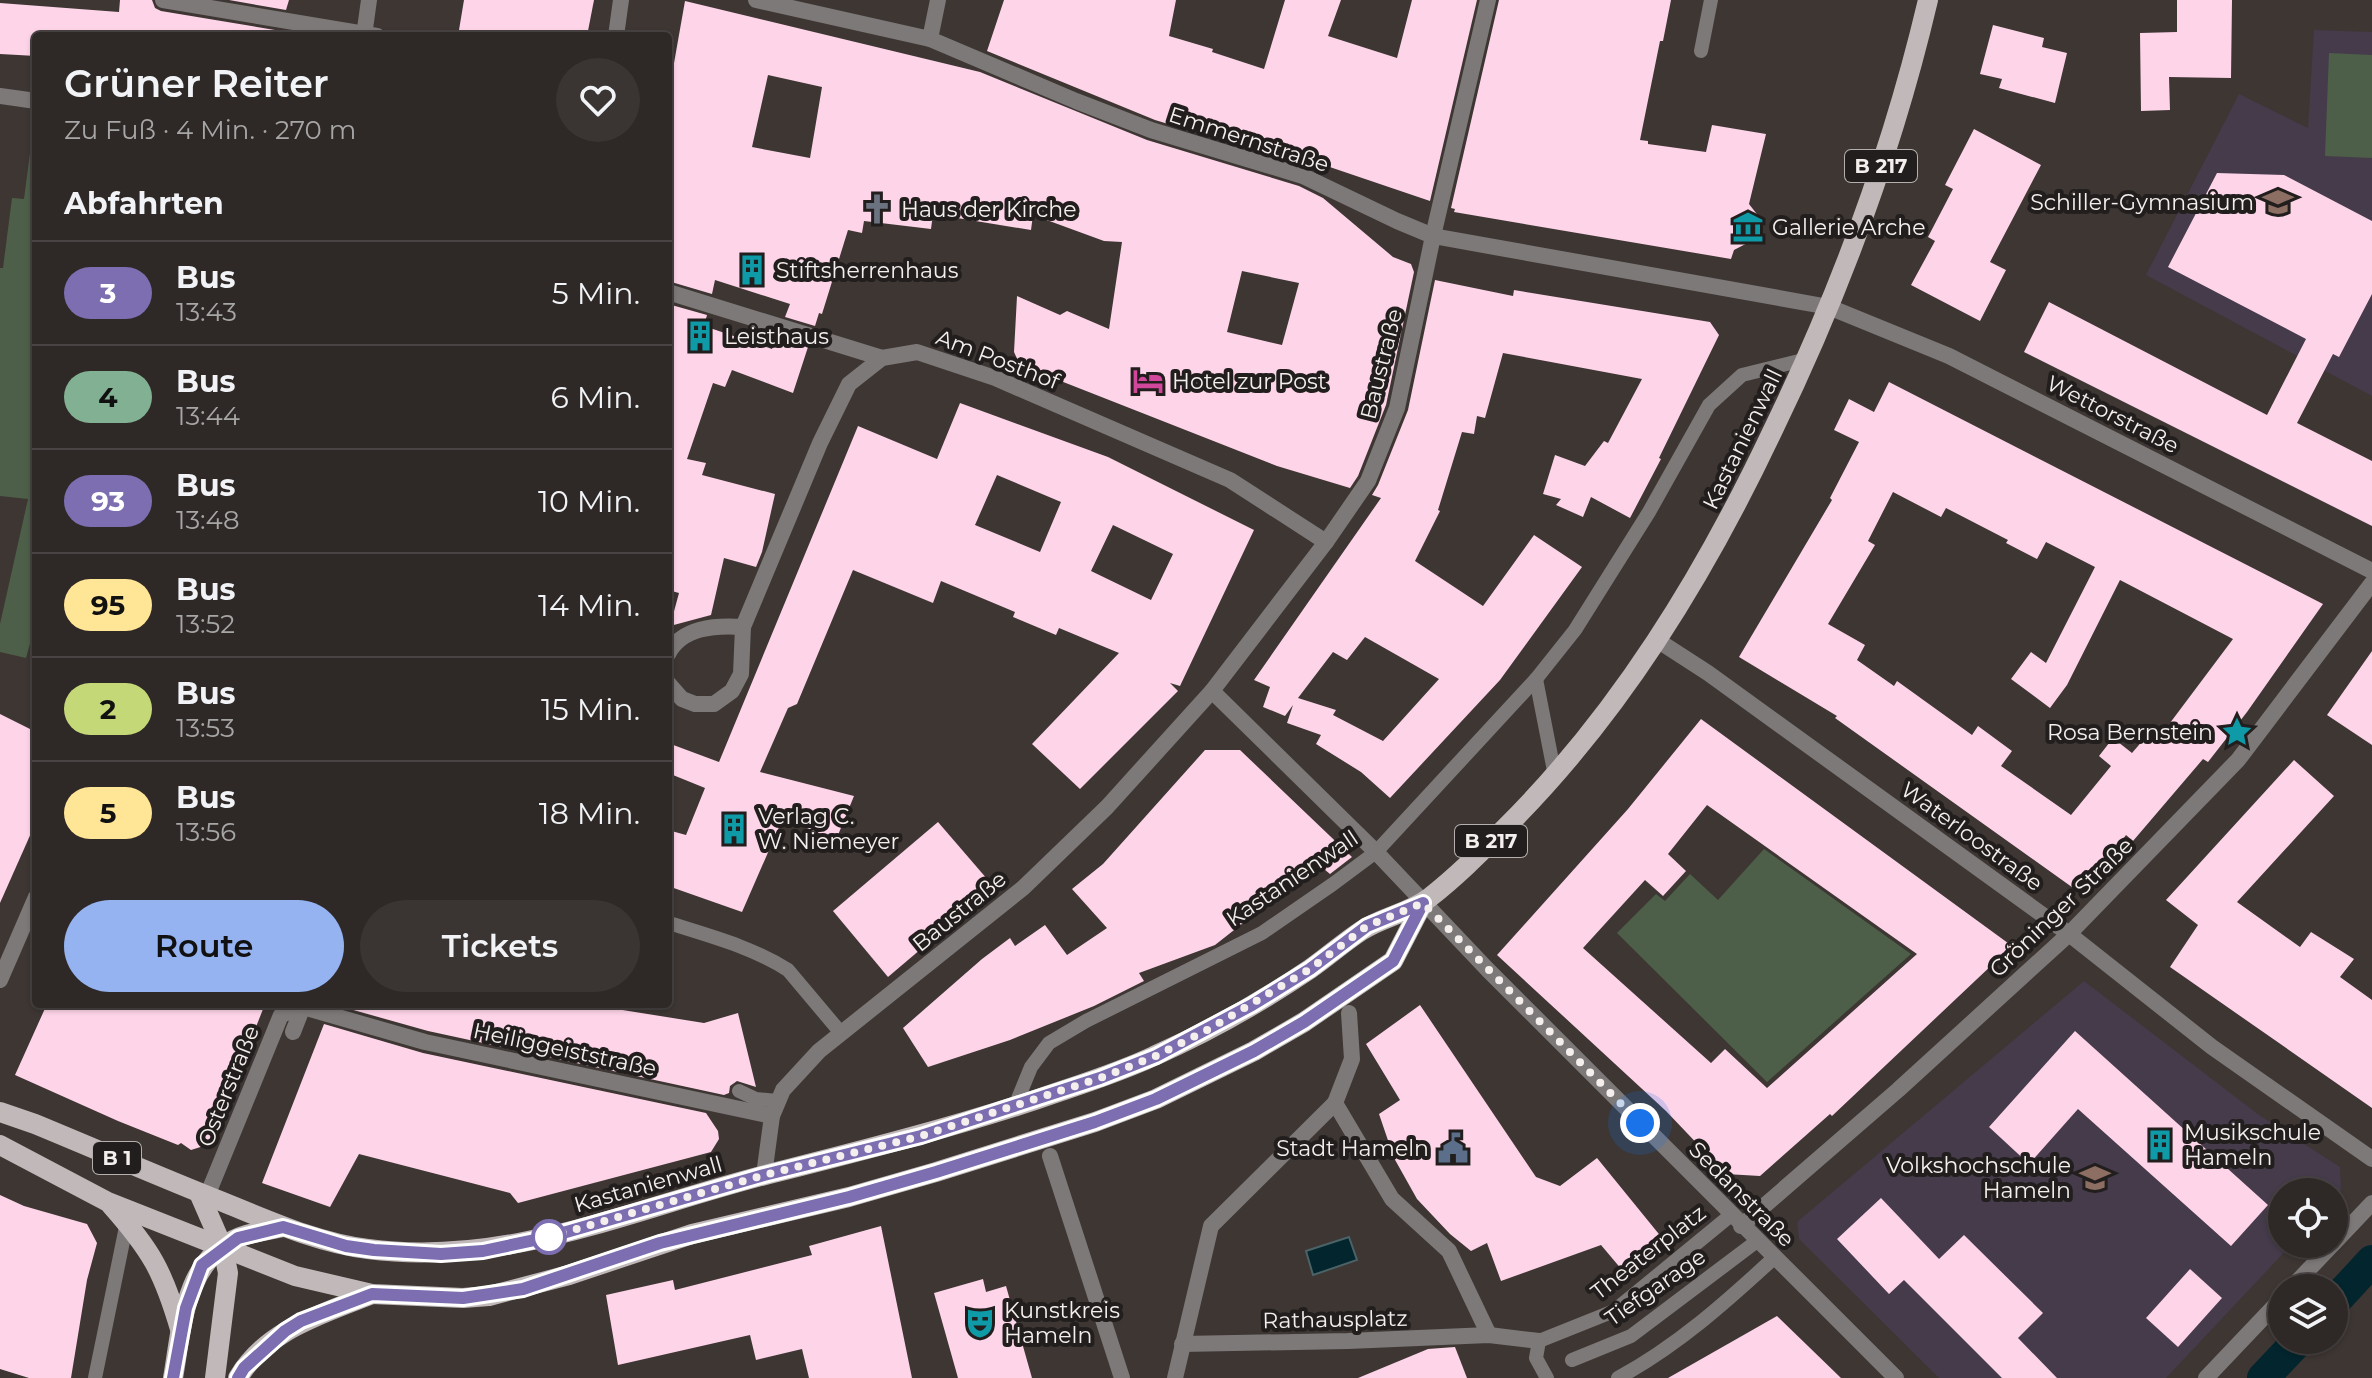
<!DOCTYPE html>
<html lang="de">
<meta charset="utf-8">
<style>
body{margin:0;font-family:Montserrat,sans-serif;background:#3a3432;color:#f1f3f6;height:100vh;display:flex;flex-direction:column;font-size:30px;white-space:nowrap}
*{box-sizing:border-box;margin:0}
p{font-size:26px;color:#a7a6a7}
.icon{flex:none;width:44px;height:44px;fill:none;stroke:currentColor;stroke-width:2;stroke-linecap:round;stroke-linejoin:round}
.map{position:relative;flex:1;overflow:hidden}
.side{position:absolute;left:32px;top:32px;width:640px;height:976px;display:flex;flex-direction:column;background:#2e2826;border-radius:8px;box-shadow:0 2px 6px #0004,0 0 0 2px #494443}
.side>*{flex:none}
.badge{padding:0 16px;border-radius:26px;font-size:28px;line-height:52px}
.controls{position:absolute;left:2268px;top:1178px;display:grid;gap:16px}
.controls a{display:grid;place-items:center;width:80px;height:80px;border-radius:50%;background:#2e2826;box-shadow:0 2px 6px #0004,0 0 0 2px #494443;font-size:40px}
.you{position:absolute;width:40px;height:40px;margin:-20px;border:6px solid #fff;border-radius:50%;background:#1a73e8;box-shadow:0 0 0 12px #1a73e833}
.map>.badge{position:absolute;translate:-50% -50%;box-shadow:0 0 0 4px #fff}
h2{padding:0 32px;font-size:30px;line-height:72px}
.round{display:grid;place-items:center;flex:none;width:84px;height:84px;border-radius:42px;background:#3a3432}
.headline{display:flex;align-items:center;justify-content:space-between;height:136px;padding:0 32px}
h1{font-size:38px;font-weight:600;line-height:60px}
.button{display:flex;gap:16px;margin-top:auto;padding:16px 32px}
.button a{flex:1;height:92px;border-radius:48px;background:#95b2f1;color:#111;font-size:32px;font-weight:600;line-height:92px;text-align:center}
.button a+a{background:#3a3432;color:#f1f3f6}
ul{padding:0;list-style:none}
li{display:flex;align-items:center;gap:24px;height:104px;padding:0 32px;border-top:2px solid #494443}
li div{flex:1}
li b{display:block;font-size:30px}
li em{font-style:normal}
li .badge{min-width:88px;font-weight:700;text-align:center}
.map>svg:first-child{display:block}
.education{fill:#453b4b}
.green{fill:#4d5f48}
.water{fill:#03252d;stroke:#4b6267;stroke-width:2}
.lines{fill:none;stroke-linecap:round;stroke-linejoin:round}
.canal{stroke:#03252d;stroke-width:32}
.building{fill:#fed4e9;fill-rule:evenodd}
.service{stroke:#7d7979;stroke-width:14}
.pedestrian{stroke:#7d7979;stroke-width:16}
.minor{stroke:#7d7979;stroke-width:16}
.primary{stroke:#c1b9b9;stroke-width:20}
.line-casing{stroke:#fff;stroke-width:18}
.line{stroke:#7c6eb0;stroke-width:12}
.walk{stroke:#f4efed;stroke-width:8;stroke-dasharray:0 14.4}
.stop-dot{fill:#fff;stroke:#7c6eb0;stroke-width:4}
.labels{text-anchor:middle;stroke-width:8;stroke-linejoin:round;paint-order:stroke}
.shield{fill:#211e1d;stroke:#b5b0af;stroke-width:2}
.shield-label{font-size:20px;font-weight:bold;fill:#f4efed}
.street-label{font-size:22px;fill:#f4efed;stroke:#211e1d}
.poi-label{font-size:22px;fill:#f4efed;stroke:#211e1d;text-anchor:start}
</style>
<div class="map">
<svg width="2372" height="1378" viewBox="0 0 2372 1378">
<rect width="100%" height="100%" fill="#3d3633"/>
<g class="education">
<polygon points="2314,30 2372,32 2372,396 2146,275 2239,94 2308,128"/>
<polygon points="2084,981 2259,1115 2340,1167 2341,1190 2334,1197 2334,1192 2282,1192 2282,1244 2292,1244 2166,1378 1939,1378 1799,1239 1797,1222"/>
</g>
<g class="green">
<polygon points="2329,53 2372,55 2372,158 2325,156"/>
<polygon points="30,153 36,154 36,622 26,658 0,652 0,624 28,499 0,496 0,268 3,268 12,198 24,199"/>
<polygon points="1764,849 1911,954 1767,1082 1617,933 1656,894 1665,901 1690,874 1718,900"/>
</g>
<polygon class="water" points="1349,1237 1357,1260 1313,1275 1306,1251"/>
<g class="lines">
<g class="canal">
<polyline points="2334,1302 2372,1261"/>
<polyline points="2263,1378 2299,1340"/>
</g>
</g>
<g class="building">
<polygon points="120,0 152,0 155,8 161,11 281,31 280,36 36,36 36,56 0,54 0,3 119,12"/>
<polygon points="229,0 289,0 286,10"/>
<polygon points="464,0 594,0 587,36 458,36"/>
<polygon points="1004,0 1176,0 1169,36 1213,49 1212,52 1264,69 1285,0 1341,0 1328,36 1397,58 1412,0 1477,0 1430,201 1259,143 1274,156 1155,120 987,51"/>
<polygon points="1499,0 1671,0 1663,41 1660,41 1640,140 1648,141 1648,144 1706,152 1712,125 1766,134 1749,204 1763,222 1759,237 1734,250 1731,259 1454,212 1455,209 1451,208"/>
<polygon points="2177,0 2232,0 2231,78 2169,77 2170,110 2141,111 2140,33 2177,32"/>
<path d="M 685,1 L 980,72 L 1147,140 L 1299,186 L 1323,198 L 1393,257 L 1411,264 L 1414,272 L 1386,405 L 1358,476 L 1350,488 L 1277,466 L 1020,365 L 1014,352 L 1017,296 L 1060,315 L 1067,311 L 1109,329 L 1122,242 L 1104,241 L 1033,215 L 1031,230 L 933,214 L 931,229 L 864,221 L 862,233 L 848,230 L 822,314 L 819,313 L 815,326 L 785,317 L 790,304 L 715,280 L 712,294 L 668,281 L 668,97 ZM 768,75 L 822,87 L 810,158 L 752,147 ZM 1242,271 L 1299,283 L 1282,345 L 1227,332 Z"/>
<polygon points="1993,25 2044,38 2042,47 2067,53 2055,103 1999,88 2002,79 1980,74"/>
<polygon points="1974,129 2041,165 1990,262 2006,270 1980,321 1911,285 1935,241 1928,237 1953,189 1945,185"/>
<polygon points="2217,173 2284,175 2372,221 2372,294 2339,357 2333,354 2297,423 2372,461 2372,526 2024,352 2049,302 2267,415 2306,339 2168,267"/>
<path d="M 1435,280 L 1513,296 L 1514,290 L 1710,322 L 1719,335 L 1659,458 L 1661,459 L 1630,518 L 1591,497 L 1583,517 L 1556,505 L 1561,499 L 1543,494 L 1555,455 L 1585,466 L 1604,441 L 1608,443 L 1642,379 L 1503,353 L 1485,418 L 1477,416 L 1474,434 L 1462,432 L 1438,510 L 1440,511 L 1415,561 L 1483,606 L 1534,535 L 1582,567 L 1500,680 L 1390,798 L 1361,772 L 1316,744 L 1321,735 L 1287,723 L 1293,705 L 1285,716 L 1263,707 L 1270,687 L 1254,680 L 1381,498 L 1372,495 L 1378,485 L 1408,410 ZM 1365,637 L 1439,679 L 1383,741 L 1333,715 L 1336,710 L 1298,698 L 1333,652 L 1347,660 Z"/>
<polygon points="668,304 707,315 704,326 772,349 777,337 808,347 793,393 732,370 725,387 713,383 687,459 706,463 702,475 775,494 762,552 756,567 724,558 711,615 670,626 679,593 668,590"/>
<path d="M 1889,382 L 2323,604 L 2247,712 L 2208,762 L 2203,759 L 2133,841 L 2126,835 L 2083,895 L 1835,718 L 1837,716 L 1739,657 L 1832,500 L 1830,498 L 1859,442 L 1834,430 L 1849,399 L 1874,412 ZM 1893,492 L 1941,517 L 1946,508 L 2008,540 L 2006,543 L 2037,559 L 2046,542 L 2095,567 L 2046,663 L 2031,652 L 2011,679 L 2050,708 L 2067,685 L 2120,580 L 2233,639 L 2158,739 L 2150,732 L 2132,753 L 2113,738 L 2099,756 L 2111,766 L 2071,815 L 2001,766 L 2012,751 L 1978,726 L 1972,735 L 1897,681 L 1894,686 L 1857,660 L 1865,645 L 1828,624 L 1875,545 L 1868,541 Z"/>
<path d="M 960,403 L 1108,457 L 1254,530 L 1180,686 L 1170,683 L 1178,691 L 1080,789 L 1032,744 L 1119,653 L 1059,628 L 1056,635 L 1013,617 L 1015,612 L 941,581 L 933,603 L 853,570 L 797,704 L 788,708 L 760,772 L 854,796 L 836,840 L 783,818 L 742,912 L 668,886 L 668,830 L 686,835 L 705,788 L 668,773 L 668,743 L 719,762 L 858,426 L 937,459 ZM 997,475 L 1061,502 L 1040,552 L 975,525 ZM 1113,525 L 1173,554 L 1151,600 L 1091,571 Z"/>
<polygon points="2372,651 2372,745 2327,715"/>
<polygon points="0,714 36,732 36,822 0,903"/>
<path d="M 1701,719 L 2012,946 L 1832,1116 L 1830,1114 L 1760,1176 L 1726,1174 L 1666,1111 L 1497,955 L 1628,809 ZM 1707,805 L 1917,954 L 1767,1088 L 1725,1049 L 1711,1063 L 1583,948 L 1645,880 L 1663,896 L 1686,871 L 1668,854 Z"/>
<polygon points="1205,750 1240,750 1352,857 1330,874 1318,864 1215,945 1139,973 1144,981 1094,1006 1010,1040 928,1067 903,1028 982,959 1010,938 1015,946 1045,925 1067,955 1107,928 1072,889 1103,864"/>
<polygon points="2294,760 2334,796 2237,902 2300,947 2311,932 2354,959 2340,977 2372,1000 2372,1108 2170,967 2198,925 2166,900"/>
<polygon points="938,822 994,887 888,977 833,911"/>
<polygon points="47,1004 265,1004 210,1144 191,1150 181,1143 178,1145 118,1121 15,1075"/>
<polygon points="332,1004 451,1004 505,1010 506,1004 585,1004 704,1023 738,1013 756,1087 737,1081 730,1086 729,1093 724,1095 428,1031"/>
<polygon points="1420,1005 1536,1177 1560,1186 1597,1158 1667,1244 1628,1277 1601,1245 1501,1281 1487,1243 1471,1251 1450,1234 1417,1199 1394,1158 1379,1114 1400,1100 1366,1044"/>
<polygon points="324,1024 423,1053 706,1113 718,1131 719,1139 711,1152 518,1203 510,1193 359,1154 330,1207 262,1183"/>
<polygon points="2075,1031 2268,1205 2231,1246 2078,1109 2029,1164 1989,1127"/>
<polygon points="0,1195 24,1206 87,1224 97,1243 87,1280 71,1378 29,1378 0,1369"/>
<polygon points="1881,1198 1939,1259 1964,1235 2043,1313 2018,1338 2057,1378 2002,1378 1904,1280 1889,1294 1837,1239"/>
<polygon points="881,1226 912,1378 809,1378 802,1349 756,1360 750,1335 618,1365 606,1295 673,1280 675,1290 812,1255 809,1246"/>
<polygon points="2190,1269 2222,1298 2178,1347 2146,1318"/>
<polygon points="983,1279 986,1292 1006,1286 1032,1378 958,1378 934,1293"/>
<polygon points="1777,1316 1841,1378 1668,1378"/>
<polygon points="1455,1347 1467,1378 1358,1378 1428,1349"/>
</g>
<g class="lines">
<g class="service">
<polyline points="1701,51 1711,0"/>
<polyline points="1536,679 1555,776"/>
<path d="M 669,923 C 710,936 752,947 788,970 L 841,1033"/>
<polyline points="739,1091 756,1099 778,1101"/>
<polyline points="1015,1106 1031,1067 1049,1043 1086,1021 1262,933 1333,884 1376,852 1536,679 1575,630 1649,512 1709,405 1742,375 1807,359"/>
<polyline points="1572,1360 1631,1336 1757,1241"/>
<polyline points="95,1378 127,1222"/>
<polyline points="1547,1378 1536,1358 1539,1341 1614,1311 1731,1215"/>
<path d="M 1618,1378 C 1677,1346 1725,1303 1775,1257"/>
</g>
<g class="pedestrian">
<polyline points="163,0 377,36"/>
<polyline points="756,0 930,39 1076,101 1151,130 1303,176 1397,221 1433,236"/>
<polyline points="616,36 621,0"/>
<polyline points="930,39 938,0"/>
<polyline points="668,292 882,358"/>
<polyline points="303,1007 425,1042 772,1116"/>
<polyline points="1349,1013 1352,1059 1335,1103 1392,1199 1449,1251 1489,1335"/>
<polyline points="293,1032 304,1004"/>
<polyline points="1050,1156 1122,1378"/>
<polyline points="207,1196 281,1015 303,1007"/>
<polyline points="1182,1344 1348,1341 1489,1335 1539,1341"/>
<polyline points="1175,1378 1211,1226 1335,1103"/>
</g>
<g class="minor">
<polyline points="364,36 369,0"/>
<polyline points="0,96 36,101"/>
<polyline points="1433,236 1829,307 1949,356 2372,571"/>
<polyline points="1657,640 1708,673 2069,934 2212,1047 2372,1159"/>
<path d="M 668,654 C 682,627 715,625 743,627"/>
<polyline points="668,683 682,699 695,704 714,704 732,691 741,674 743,627 820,443 849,384 882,358 917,352 995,378 1230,480 1326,542"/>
<polyline points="1212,691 1376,852 1488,970 1896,1378"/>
<polyline points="0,980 36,897"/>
<polyline points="764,1175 772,1116 783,1090 819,1051 1023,888 1107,807 1212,691 1326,542 1368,481 1397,408 1433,236 1488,0"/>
<polyline points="1741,1226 1898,1090 2069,934 2238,760 2372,583"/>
<polyline points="2334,1243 2372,1203"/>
<polyline points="2291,1288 2333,1244"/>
<polyline points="2206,1378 2282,1298"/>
</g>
<g class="primary">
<path d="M 0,1112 L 35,1124 C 98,1150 160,1177 223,1202 C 270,1221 318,1243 368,1249 C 512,1268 641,1205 777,1172 C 864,1150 950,1128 1035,1100 C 1075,1086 1116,1074 1154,1056 C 1208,1032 1261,1002 1310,969 C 1327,957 1343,943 1361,931 C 1382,917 1409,913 1429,898 C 1456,877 1480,853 1504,829 C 1619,715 1704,576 1773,430 C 1840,292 1893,149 1928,0"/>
<polyline points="0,1145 108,1202 295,1276 372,1294 463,1298 489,1296 569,1275 692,1234 849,1197 936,1172 1095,1122 1156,1099 1254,1051 1304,1022 1393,961 1423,903"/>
<polyline points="199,1193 223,1248 228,1273 215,1378"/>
<path d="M 111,1205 C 151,1250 163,1271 180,1329"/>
<path d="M 173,1378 C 182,1327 184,1259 240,1237 C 253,1232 269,1230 283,1227"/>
<path d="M 238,1378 C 267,1329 323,1314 372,1294"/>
</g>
</g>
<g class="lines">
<g class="line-casing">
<polyline id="line" points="173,1378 186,1308 202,1265 238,1238 283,1227 346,1246 374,1250 441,1254 483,1251 549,1237 764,1175 921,1136 1100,1078 1156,1056 1252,1005 1310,969 1367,926 1423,903 1393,961 1304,1022 1254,1051 1156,1099 1095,1122 936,1172 849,1197 660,1243 523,1289 463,1298 372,1294 301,1321 285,1331 244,1368 238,1378"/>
</g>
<use href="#line" class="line"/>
<polyline class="walk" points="549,1237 764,1175 921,1136 1100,1078 1156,1056 1209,1029 1310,969 1367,926 1423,903 1640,1123"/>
</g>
<defs>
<g id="school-bare" transform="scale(2.4)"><path d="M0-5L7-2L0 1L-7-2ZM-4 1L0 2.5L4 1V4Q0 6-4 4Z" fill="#8d6e63" stroke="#211e1d" stroke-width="2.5" paint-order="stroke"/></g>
<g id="church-bare" transform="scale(2.4)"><path d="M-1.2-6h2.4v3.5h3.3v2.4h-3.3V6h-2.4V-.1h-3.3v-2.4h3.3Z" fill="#6b7280" stroke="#211e1d" stroke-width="2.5" paint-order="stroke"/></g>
<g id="museum-bare" transform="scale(2.4)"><path d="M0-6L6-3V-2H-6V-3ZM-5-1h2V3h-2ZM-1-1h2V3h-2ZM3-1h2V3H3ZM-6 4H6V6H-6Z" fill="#0f9aa8" stroke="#211e1d" stroke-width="2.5" paint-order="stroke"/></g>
<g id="building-bare" transform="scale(2.4)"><path d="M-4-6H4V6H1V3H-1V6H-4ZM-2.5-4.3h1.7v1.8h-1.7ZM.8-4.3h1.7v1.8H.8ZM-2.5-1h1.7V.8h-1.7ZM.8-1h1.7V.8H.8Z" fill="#0f9aa8" stroke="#211e1d" stroke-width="2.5" paint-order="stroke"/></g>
<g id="hotel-bare" transform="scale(2.4)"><path d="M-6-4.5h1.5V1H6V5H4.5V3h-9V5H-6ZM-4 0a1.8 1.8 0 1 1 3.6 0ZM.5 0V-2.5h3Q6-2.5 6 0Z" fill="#d1479c" stroke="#211e1d" stroke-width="2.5" paint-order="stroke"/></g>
<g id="sight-bare" transform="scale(2.4)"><path d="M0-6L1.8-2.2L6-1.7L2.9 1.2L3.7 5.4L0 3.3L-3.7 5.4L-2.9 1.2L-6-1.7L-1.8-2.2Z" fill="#0f9aa8" stroke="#211e1d" stroke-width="2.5" paint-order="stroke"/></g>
<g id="civic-bare" transform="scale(2.4)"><path d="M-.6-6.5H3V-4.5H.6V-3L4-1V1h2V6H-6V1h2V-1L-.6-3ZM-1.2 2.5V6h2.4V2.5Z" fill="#5c6f8a" stroke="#211e1d" stroke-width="2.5" paint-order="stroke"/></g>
<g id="university-bare" transform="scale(2.4)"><path d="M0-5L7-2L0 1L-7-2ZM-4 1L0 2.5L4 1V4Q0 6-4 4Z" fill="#8d6e63" stroke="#211e1d" stroke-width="2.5" paint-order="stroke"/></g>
<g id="theatre-bare" transform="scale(2.4)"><path d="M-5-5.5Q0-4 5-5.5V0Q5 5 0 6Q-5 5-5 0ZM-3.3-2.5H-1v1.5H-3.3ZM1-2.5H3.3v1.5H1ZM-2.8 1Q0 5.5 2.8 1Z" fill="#0f9aa8" stroke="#211e1d" stroke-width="2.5" paint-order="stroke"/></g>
</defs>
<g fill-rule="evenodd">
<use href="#school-bare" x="2278" y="202"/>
<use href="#church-bare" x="877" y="209"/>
<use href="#museum-bare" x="1748" y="227"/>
<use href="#building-bare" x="752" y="270"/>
<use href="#building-bare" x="700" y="336"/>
<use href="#hotel-bare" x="1148" y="381"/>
<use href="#sight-bare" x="2237" y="732"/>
<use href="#building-bare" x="734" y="829"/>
<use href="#building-bare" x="2160" y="1145"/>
<use href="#civic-bare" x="1453" y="1148"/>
<use href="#university-bare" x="2095" y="1178"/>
<use href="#theatre-bare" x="980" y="1323"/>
</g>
<circle class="stop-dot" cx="549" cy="1237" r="16"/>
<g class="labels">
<g class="shield">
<rect x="1845" y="150" width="72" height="32" rx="6"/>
<rect x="1455" y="825" width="72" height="32" rx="6"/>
<rect x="93" y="1142" width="48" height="32" rx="6"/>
</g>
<g class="shield-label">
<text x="1881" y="173">B 217</text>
<text x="1491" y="848">B 217</text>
<text x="117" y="1165">B 1</text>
</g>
<g class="street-label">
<text transform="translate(1249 139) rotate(18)" y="8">Emmernstraße</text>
<text transform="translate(998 359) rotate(21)" y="8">Am Posthof</text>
<text transform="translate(1381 364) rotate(-76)" y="8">Baustraße</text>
<text transform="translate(2113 414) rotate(27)" y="8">Wettorstraße</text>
<text transform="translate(1742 439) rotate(-64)" y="8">Kastanienwall</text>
<text transform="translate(1972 836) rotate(36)" y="8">Waterloostraße</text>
<text transform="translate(1292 878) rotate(-34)" y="8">Kastanienwall</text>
<text transform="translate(2061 907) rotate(-44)" y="8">Gröninger Straße</text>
<text transform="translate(959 911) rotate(-39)" y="8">Baustraße</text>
<text transform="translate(565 1049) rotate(12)" y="8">Heiliggeiststraße</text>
<text transform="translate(228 1086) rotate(-68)" y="8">Osterstraße</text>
<text transform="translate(648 1184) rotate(-16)" y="8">Kastanienwall</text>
<text transform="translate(1742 1194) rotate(45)" y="8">Sedanstraße</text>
<text transform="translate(1648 1252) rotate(-38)" y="8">Theaterplatz</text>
<text transform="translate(1655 1287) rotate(-35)" y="8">Tiefgarage</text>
<text transform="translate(1335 1319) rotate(-1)" y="8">Rathausplatz</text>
</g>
<g class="poi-label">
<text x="2254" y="210" text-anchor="end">Schiller-Gymnasium</text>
<text x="901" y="217">Haus der Kirche</text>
<text x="1772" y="235">Gallerie Arche</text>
<text x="776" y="278">Stiftsherrenhaus</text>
<text x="724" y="344">Leisthaus</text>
<text x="1172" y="389">Hotel zur Post</text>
<text x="2213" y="740" text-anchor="end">Rosa Bernstein</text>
<text x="758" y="824">Verlag C.<tspan x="758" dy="25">W. Niemeyer</tspan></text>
<text x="2184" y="1140">Musikschule<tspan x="2184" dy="25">Hameln</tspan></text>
<text x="1429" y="1156" text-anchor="end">Stadt Hameln</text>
<text x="2071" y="1173" text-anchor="end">Volkshochschule<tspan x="2071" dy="25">Hameln</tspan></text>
<text x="1004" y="1318">Kunstkreis<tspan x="1004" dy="25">Hameln</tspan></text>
</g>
</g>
</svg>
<div class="controls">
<a><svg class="icon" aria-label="locate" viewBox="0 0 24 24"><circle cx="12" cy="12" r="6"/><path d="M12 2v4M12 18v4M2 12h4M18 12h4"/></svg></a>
<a><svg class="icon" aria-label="layers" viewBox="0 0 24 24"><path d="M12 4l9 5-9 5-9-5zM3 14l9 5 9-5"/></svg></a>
</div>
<div class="you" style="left:1640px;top:1123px"></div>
<section class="side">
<div class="headline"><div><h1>Grüner Reiter</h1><p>Zu Fuß · 4 Min. · 270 m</p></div><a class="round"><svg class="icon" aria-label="heart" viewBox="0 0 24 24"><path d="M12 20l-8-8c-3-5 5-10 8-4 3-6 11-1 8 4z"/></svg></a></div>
<h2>Abfahrten</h2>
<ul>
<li><span class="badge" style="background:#7c6eb0;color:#fff">3</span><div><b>Bus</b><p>13:43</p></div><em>5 Min.</em></li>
<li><span class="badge" style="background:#82b092;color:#111">4</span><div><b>Bus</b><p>13:44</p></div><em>6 Min.</em></li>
<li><span class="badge" style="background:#7c6eb0;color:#fff">93</span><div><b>Bus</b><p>13:48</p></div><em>10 Min.</em></li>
<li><span class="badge" style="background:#ffe596;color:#111">95</span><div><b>Bus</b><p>13:52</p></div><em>14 Min.</em></li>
<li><span class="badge" style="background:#c5d878;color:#111">2</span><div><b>Bus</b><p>13:53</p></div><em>15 Min.</em></li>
<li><span class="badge" style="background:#ffe596;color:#111">5</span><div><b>Bus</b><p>13:56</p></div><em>18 Min.</em></li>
</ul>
<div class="button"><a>Route</a><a>Tickets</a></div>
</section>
</div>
